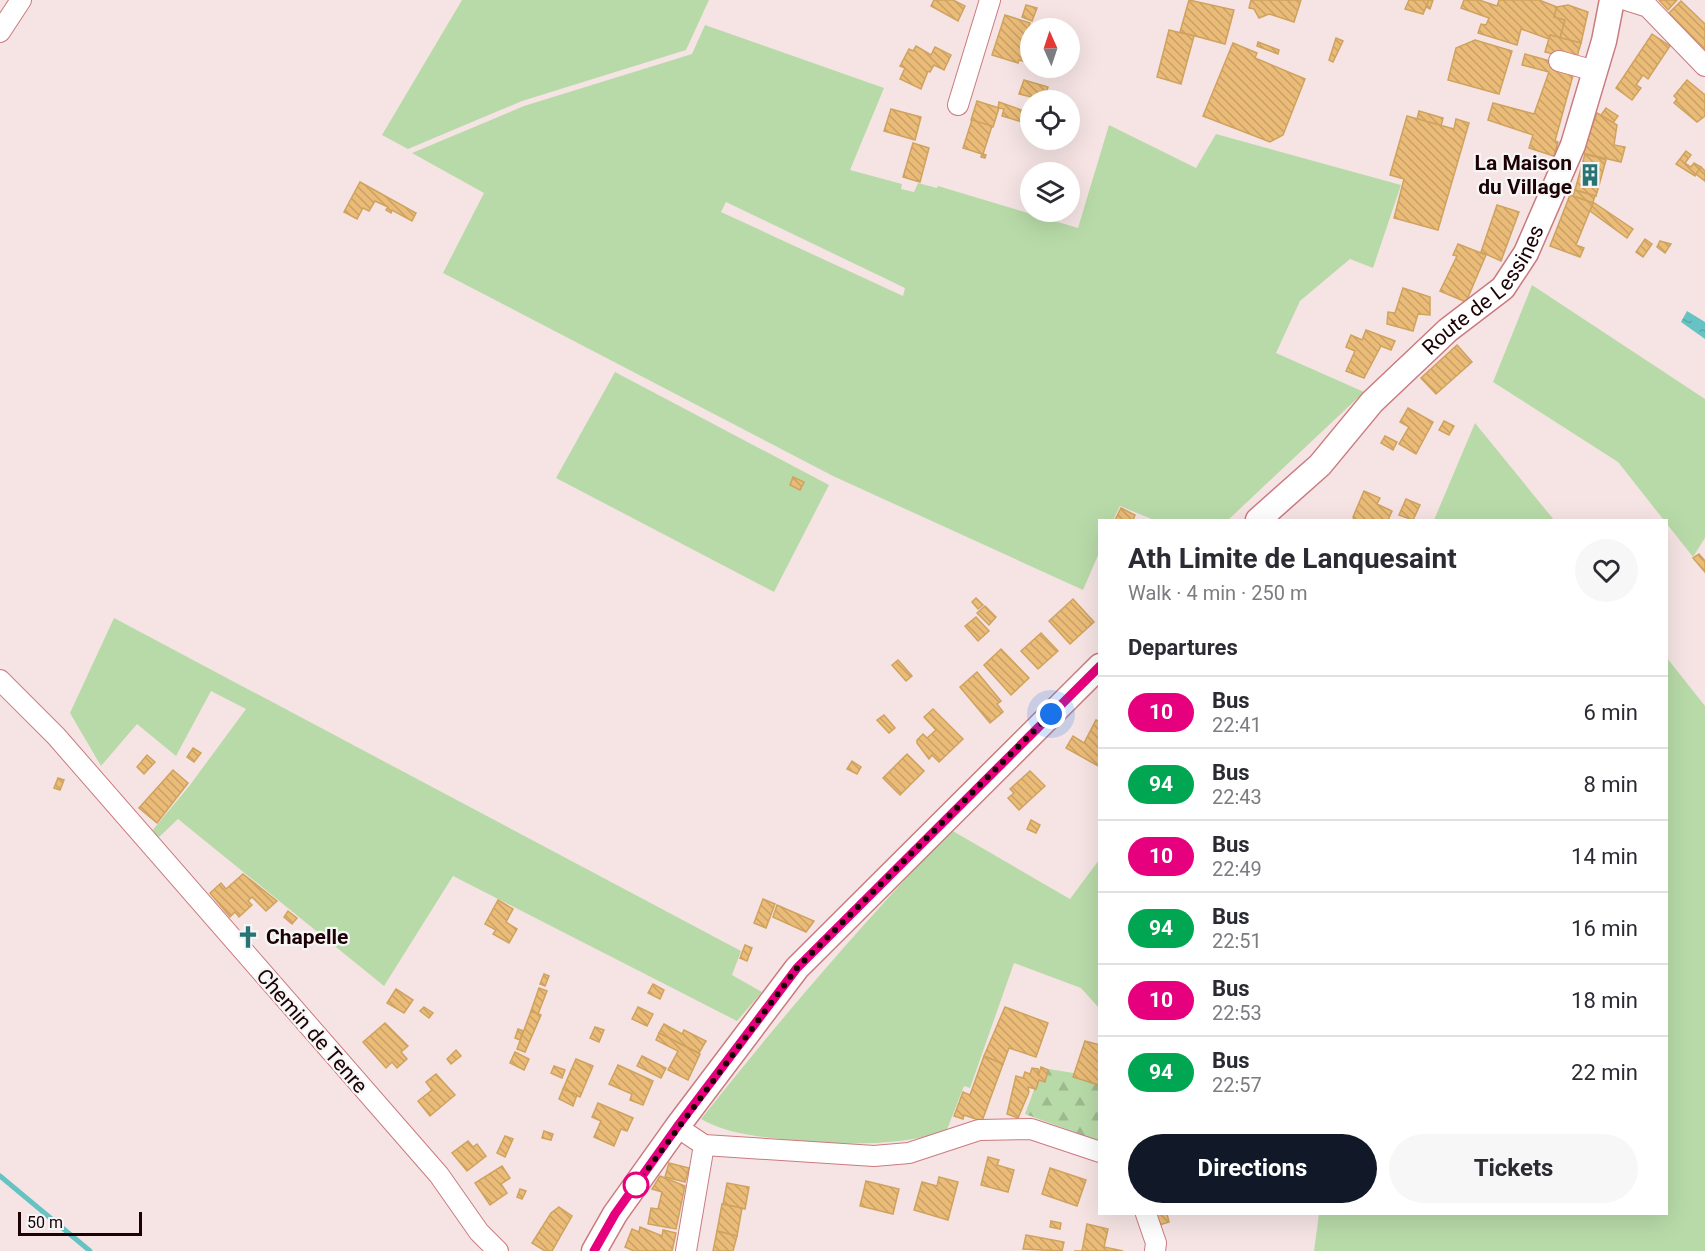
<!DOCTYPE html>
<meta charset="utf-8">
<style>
body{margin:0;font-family:Roboto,sans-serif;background:#f7f7f7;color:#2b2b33;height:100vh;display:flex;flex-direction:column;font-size:22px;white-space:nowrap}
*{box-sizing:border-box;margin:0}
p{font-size:20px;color:#7c7c81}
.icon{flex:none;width:33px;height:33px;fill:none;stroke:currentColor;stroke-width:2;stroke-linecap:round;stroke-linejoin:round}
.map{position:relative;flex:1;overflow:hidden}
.drawer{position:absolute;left:1098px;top:519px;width:570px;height:696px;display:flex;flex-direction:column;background:#fff;border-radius:0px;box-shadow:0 6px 24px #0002}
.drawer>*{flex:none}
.badge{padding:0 12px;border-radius:20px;font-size:21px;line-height:39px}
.needle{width:39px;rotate:357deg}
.tools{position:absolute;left:1020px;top:18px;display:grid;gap:12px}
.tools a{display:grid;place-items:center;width:60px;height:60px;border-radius:50%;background:#fff;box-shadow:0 6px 24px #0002;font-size:30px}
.scale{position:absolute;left:18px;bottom:15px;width:124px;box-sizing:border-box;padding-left:6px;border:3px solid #1c0205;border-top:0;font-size:16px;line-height:21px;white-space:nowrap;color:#1c0205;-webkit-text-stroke:4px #f6f6f6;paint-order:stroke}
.you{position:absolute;width:30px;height:30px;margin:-15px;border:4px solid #fff;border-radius:50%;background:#1a73e8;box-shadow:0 0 0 9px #1a73e833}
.map>.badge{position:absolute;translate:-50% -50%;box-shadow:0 0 0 3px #fff}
h2{padding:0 30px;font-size:22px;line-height:54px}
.round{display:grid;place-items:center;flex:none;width:63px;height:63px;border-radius:32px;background:#f7f7f7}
.summary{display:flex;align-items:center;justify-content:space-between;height:102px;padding:0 30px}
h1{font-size:28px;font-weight:700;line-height:45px}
.button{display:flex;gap:12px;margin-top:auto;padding:12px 30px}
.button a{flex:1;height:69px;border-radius:36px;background:#111827;color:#fff;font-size:24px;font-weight:700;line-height:69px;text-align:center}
.button a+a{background:#f7f7f7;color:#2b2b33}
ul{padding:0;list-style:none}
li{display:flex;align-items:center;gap:18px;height:72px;padding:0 30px;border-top:2px solid #e1e1e2}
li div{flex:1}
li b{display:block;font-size:22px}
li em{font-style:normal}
li .badge{min-width:66px;font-weight:700;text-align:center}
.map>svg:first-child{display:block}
.green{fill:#b8daa8;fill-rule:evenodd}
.forest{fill:url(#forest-firs)}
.water{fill:url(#water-ripples)}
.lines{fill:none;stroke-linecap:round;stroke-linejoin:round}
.stream{stroke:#67c3c3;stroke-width:5}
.building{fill:url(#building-back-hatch);stroke:#cfa25e;stroke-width:1.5}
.minor-casing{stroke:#cb7a7f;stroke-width:22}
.major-casing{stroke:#cb7a7f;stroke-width:27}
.minor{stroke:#fff;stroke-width:20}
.major{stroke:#fff;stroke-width:24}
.line-casing{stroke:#fff;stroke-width:14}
.line{stroke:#e6007e;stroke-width:9}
.walk{stroke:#1c0205;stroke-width:6;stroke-dasharray:0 10.8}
.stop-dot{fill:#fff;stroke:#e6007e;stroke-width:3}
.labels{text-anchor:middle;stroke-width:4.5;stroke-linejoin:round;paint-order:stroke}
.poi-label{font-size:21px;font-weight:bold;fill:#1c0205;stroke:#f6f6f6;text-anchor:end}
.street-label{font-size:21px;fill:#1c0205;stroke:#f6f6f6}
</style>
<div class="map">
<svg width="1705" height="1251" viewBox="0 0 1705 1251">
<defs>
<pattern id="forest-firs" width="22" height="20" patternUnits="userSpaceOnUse" patternTransform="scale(1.5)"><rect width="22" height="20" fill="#b8daa8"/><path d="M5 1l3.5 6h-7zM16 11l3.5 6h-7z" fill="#9eb98f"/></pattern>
<pattern id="water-ripples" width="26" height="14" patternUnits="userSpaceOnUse" patternTransform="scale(1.5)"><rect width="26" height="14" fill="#67c3c3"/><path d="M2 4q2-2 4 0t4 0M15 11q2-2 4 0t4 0" fill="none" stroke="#59a6a6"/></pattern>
<pattern id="building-back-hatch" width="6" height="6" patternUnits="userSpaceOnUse" patternTransform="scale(1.5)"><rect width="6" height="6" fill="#ebbc78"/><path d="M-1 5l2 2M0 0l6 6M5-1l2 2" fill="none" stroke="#c9a066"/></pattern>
</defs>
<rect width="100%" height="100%" fill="#f6e4e4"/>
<g class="green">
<polygon points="462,0 709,0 686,50 522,101 408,149 382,135"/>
<path d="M 705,25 L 884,88 L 850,170 L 902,184 L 901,189 L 914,192 L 918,183 L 937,188 L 938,186 L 1078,228 L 1109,125 L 1196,168 L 1216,134 L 1401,185 L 1373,268 L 1350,259 L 1300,301 L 1276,353 L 1364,392 L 1228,520 L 1154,520 L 1120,506 L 1113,520 L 1100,520 L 1099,553 L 1083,590 L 833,476 L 443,273 L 484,193 L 412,153 L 524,106 L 692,54 ZM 726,202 L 905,288 L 903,296 L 721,212 Z"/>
<polygon points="1532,285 1705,399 1705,538 1693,557 1618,462 1493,382"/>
<polygon points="615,372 829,485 774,592 556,478"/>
<polygon points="1475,423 1554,520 1434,520"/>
<polygon points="114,618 741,951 732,975 762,992 737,1021 453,876 384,986 178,819 157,839 151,832 190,785 246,709 211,691 176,756 137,724 101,766 70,713"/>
<polygon points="1667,658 1705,706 1705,1251 1314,1251 1319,1214 1666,1214"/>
<path d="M 951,830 L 1070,899 L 1099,860 L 1099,1008 L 1081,988 L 1014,963 L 970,1088 L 964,1086 L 946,1132 C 891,1147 837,1145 781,1139 C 754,1136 725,1133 701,1119 C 780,1019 863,923 951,830 Z"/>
</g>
<polygon class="forest" points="1042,1068 1099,1077 1099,1141 1025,1114"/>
<polygon class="water" points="1687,311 1705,322 1705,339 1681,322"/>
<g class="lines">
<polyline class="stream" points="0,1176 90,1251"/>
</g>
<g class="building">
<polygon points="934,0 953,0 965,6 958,21 931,6"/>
<polygon points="1189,0 1234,10 1225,44 1180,32"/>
<polygon points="1251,0 1301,0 1294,22 1269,14 1259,18 1254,9 1249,8"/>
<polygon points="1409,0 1429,0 1423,14 1405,9"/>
<polygon points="1429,0 1433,0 1430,9 1426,7"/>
<polygon points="1464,0 1479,0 1497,6 1499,0 1539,0 1557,7 1554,17 1565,20 1560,38 1550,35 1549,39 1521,29 1517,45 1478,33 1481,24 1486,25 1489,18 1461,8"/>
<polygon points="1659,0 1677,0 1668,10"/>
<polygon points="1681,1 1705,24 1705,58 1668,14"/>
<polygon points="1026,5 1037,8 1032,21 1022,17"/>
<polygon points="1568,5 1588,12 1581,43 1560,38 1565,20 1554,17 1557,7"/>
<polygon points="1005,15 1030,23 1024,43 1030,46 1027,62 1019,60 1018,63 992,55"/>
<polygon points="1169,30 1194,36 1181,84 1157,77"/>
<polygon points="1652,34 1670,46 1648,79 1643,75 1636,85 1641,88 1632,100 1616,88"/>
<polygon points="1550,35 1581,43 1576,60 1545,52"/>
<polygon points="1336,38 1343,41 1333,62 1329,60"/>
<polygon points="1475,40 1512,51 1499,94 1448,80 1456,48"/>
<polygon points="1258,42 1279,50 1278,54 1257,46"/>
<polygon points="1233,43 1257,53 1255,58 1305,79 1283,135 1270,142 1203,116"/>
<polygon points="916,46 931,55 935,47 951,55 944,70 934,65 930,72 928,71 921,89 900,79 905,68 900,66 909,49 913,51"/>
<polygon points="1525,54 1575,68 1555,141 1558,142 1554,156 1529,148 1533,135 1488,120 1493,103 1534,114 1549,72 1522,65"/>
<polygon points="1024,80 1048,87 1044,100 1019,94"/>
<polygon points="1687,80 1705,95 1705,116 1697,122 1674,103 1677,99 1674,96"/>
<polygon points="977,101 999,108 993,127 971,120"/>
<polygon points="999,102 1030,113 1029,124 1002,116 1004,109 998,108"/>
<polygon points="1606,108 1618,116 1613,123 1601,115"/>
<polygon points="891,109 921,117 915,140 884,131"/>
<polygon points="1419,111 1443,118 1441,126 1417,119"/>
<polygon points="1597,113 1617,125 1614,145 1625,147 1621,162 1582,153"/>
<polygon points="1407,116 1454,129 1456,119 1469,123 1438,230 1394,218 1404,179 1390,175"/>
<polygon points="972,120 992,126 983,154 986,155 985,158 981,157 982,154 963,148"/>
<polygon points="913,143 929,148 920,182 903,177"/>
<polygon points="1686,151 1691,155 1685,163 1691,167 1694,163 1701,167 1695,176 1676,164"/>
<polygon points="1585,154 1606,160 1596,196 1575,190"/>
<polygon points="1701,167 1705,171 1705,181 1696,174"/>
<polygon points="360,182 416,213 412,221 392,210 391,213 386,210 388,207 375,201 369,211 363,208 357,219 344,212"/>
<polygon points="1575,190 1595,196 1593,202 1633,229 1627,238 1590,211 1593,203 1573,196"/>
<polygon points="1570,195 1593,203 1576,245 1584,248 1580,257 1550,246"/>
<polygon points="1497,205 1519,212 1501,261 1481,252"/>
<polygon points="1645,239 1652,244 1643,257 1636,252"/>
<polygon points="1660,241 1671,244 1665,253 1657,247"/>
<polygon points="1458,244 1486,255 1466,302 1440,291 1457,256 1453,255"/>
<polygon points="1403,288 1430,297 1430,315 1418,314 1413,331 1387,324 1388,312 1395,313"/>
<polygon points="1366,330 1395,341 1391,350 1381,346 1364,378 1346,371 1355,351 1346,347 1351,335 1362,340"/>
<polygon points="1457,345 1472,362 1436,394 1421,378"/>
<polygon points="1408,408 1433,422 1416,454 1399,444 1409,427 1400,422"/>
<polygon points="1444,421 1454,426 1449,435 1439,430"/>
<polygon points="1385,436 1397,442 1393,450 1381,443"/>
<polygon points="793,477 804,482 800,490 790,485"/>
<polygon points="1364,491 1380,498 1377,504 1392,511 1388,520 1354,520 1353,517"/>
<polygon points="1406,499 1420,505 1413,520 1399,515"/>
<polygon points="1121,508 1135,515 1133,520 1115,520"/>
<polygon points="1699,554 1705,561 1705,572 1693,558"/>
<polygon points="976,598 983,605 978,609 972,602"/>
<polygon points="1073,599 1094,622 1070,644 1049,621"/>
<polygon points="985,606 996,617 989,625 977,613"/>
<polygon points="976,617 989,631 978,641 965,626"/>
<polygon points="1041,633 1058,651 1038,669 1021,651"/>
<polygon points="1001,649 1029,678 1011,695 984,665"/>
<polygon points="898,660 912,676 906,681 892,665"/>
<polygon points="977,672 1001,701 997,704 1003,712 990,723 960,687"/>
<polygon points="933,709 963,739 939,762 932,755 929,759 917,743 917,740 923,734 927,738 936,730 924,717"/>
<polygon points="884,715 895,728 889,733 877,720"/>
<polygon points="1096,720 1100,722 1100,767 1066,748 1073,736 1084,743"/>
<polygon points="193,748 201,753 194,762 187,757"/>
<polygon points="907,754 924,771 900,795 883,778"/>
<polygon points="147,755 155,762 144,774 137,767"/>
<polygon points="852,761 861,767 857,774 847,769"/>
<polygon points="173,770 188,783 157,823 139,808"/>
<polygon points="1030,771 1045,786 1019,810 1008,798 1014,793 1010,789"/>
<polygon points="58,778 64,780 60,790 54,788"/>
<polygon points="1031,820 1040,825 1036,833 1027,829"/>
<polygon points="243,874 277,901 266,911 252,897 248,901 252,905 239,917 235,912 230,917 210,893 221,883 226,889"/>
<polygon points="763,899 775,904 766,928 754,923"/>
<polygon points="498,900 513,909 506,922 517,929 509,943 493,934 496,930 485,924"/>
<polygon points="777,905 786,909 814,921 806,932 773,917"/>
<polygon points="288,911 297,918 292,924 284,917"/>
<polygon points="745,945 752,948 747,961 740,958"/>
<polygon points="544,974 549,976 545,986 540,984"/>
<polygon points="653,984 664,990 660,999 648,993"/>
<polygon points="539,988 547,991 538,1014 531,1011"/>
<polygon points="396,989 413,1000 404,1013 387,1003"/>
<polygon points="424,1007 433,1013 429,1018 420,1011"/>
<polygon points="638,1007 653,1014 647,1026 632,1019"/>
<polygon points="1005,1007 1048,1023 1036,1057 1009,1048 1003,1064 984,1056"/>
<polygon points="531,1011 541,1015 525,1052 517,1049"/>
<polygon points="385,1023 408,1046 401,1052 407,1059 397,1068 392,1062 386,1068 363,1042"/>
<polygon points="664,1024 682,1034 684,1030 706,1041 699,1053 659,1033"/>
<polygon points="595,1027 604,1030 599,1042 590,1038"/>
<polygon points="518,1029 523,1031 520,1040 515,1038"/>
<polygon points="659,1033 700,1054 688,1080 668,1070 678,1051 656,1040"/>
<polygon points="1085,1041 1100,1045 1099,1085 1073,1077"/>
<polygon points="456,1050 461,1056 451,1064 447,1059"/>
<polygon points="515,1052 529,1059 524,1070 510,1063"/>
<polygon points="642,1056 666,1068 661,1078 637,1066"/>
<polygon points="984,1056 1003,1064 982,1121 964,1115 963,1119 954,1116 963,1092 970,1095"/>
<polygon points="576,1059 593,1066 580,1097 563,1089"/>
<polygon points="618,1065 653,1081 643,1105 630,1100 632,1094 609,1084"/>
<polygon points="554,1066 565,1070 562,1078 551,1073"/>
<polygon points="1041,1067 1048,1070 1045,1082 1039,1080 1036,1089 1028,1087 1029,1092 1018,1118 1007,1114 1016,1076 1023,1078 1025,1072 1030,1074 1032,1068 1038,1069 1038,1076"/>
<polygon points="436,1074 455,1095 430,1116 418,1101 432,1090 426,1082"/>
<polygon points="563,1089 577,1095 573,1106 559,1099"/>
<polygon points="598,1103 633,1118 627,1131 621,1129 614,1146 594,1137 601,1121 592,1117"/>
<polygon points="544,1131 553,1134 551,1140 542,1138"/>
<polygon points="505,1136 513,1139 505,1157 497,1153"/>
<polygon points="468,1141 473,1147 477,1144 486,1156 467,1171 452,1153"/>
<polygon points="988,1157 999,1160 997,1165 1014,1170 1008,1192 981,1185"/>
<polygon points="669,1163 689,1168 685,1182 665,1177"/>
<polygon points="502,1166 510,1178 501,1184 507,1193 490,1205 475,1183"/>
<polygon points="1050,1168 1086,1180 1077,1206 1042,1194"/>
<polygon points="660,1176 685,1186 676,1229 648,1224 651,1208 658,1209 662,1192 652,1189"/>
<polygon points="939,1177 958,1182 948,1220 914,1210 922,1182 937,1186"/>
<polygon points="866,1181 899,1189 893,1214 860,1206"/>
<polygon points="727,1183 749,1187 745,1209 723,1204"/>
<polygon points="520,1189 526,1191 522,1199 517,1197"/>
<polygon points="722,1204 742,1208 737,1236 717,1231"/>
<polygon points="559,1207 572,1216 552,1251 545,1251 532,1243 551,1213"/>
<polygon points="1153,1214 1167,1214 1169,1222 1156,1226"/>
<polygon points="1051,1221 1061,1223 1060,1229 1050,1227"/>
<polygon points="1087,1224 1108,1229 1104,1247 1123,1251 1074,1251 1082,1251"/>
<polygon points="640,1227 662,1236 663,1230 676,1233 672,1251 634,1251 625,1247 632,1229 639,1232"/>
<polygon points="717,1231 737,1236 733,1251 713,1251"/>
<polygon points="1026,1235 1064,1242 1062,1251 1023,1249"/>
</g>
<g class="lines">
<g class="minor-casing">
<g id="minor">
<polyline points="1626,0 1648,7 1705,66"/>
<polyline points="0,32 21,0"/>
<polyline points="1559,61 1595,71"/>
<polyline points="958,105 990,0"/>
<polyline points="0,680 56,736 439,1175 479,1232 498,1251"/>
<polyline points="677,1127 704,1145 874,1156 909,1153 979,1130 1031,1129 1100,1152"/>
<polyline points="1146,1214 1156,1243 1155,1251"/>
<polyline points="686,1251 704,1145"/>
</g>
</g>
<g class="major-casing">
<g id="major">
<path id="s1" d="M 1258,520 L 1320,465 L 1372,402 L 1448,330 L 1503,288 L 1526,253 L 1573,145 L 1604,41 L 1612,0"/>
<polyline points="594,1251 615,1214 677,1127 797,968 1100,666"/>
</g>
</g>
<use href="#minor" class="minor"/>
<use href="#major" class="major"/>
</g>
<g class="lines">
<g class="line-casing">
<polyline id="line" points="594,1251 615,1214 677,1127 797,968 1100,666"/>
</g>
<use href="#line" class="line"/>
<polyline class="walk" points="636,1185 797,968 1051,714"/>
</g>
<defs>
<g id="building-bare" transform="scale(1.8)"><path d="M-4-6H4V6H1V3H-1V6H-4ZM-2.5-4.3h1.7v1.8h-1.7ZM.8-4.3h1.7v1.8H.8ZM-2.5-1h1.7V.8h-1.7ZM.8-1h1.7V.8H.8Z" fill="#297374" stroke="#f6f6f6" stroke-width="2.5" paint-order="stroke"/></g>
<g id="church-bare" transform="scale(1.8)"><path d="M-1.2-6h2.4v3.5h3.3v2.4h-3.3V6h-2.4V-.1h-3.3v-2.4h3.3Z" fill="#297374" stroke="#f6f6f6" stroke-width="2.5" paint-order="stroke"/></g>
</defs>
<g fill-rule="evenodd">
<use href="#building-bare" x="1590" y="175"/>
<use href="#church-bare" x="248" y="937"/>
</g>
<circle class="stop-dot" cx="636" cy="1185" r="12"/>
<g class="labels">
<g class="poi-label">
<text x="1572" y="170">La Maison<tspan x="1572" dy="24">du Village</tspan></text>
<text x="266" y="944" text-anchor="start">Chapelle</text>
</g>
<g class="street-label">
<text dy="7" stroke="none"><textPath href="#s1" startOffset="324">Route de Lessines</textPath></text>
<text transform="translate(312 1031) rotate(49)" y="7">Chemin de Tenre</text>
</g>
</g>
</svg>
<div class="tools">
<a><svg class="needle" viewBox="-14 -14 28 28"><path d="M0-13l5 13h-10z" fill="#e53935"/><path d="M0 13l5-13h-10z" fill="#7c7c81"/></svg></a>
<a><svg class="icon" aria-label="locate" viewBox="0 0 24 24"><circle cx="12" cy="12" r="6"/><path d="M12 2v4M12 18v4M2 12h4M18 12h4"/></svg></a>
<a><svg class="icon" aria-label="layers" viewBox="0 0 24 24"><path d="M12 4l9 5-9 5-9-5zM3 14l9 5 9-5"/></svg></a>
</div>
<div class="scale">50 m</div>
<div class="you" style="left:1051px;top:714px"></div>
<section class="drawer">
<div class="summary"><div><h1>Ath Limite de Lanquesaint</h1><p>Walk · 4 min · 250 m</p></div><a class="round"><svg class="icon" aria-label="heart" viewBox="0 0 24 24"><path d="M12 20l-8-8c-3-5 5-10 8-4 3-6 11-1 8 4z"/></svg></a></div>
<h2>Departures</h2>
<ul>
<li><span class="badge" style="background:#e6007e;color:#fff">10</span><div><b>Bus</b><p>22:41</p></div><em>6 min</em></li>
<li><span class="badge" style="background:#00a651;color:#fff">94</span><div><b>Bus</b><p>22:43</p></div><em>8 min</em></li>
<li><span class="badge" style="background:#e6007e;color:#fff">10</span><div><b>Bus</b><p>22:49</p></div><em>14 min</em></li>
<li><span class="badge" style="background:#00a651;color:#fff">94</span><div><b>Bus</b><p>22:51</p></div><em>16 min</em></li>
<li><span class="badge" style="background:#e6007e;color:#fff">10</span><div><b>Bus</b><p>22:53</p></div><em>18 min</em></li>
<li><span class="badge" style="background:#00a651;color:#fff">94</span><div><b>Bus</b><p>22:57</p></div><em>22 min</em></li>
</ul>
<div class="button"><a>Directions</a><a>Tickets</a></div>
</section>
</div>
